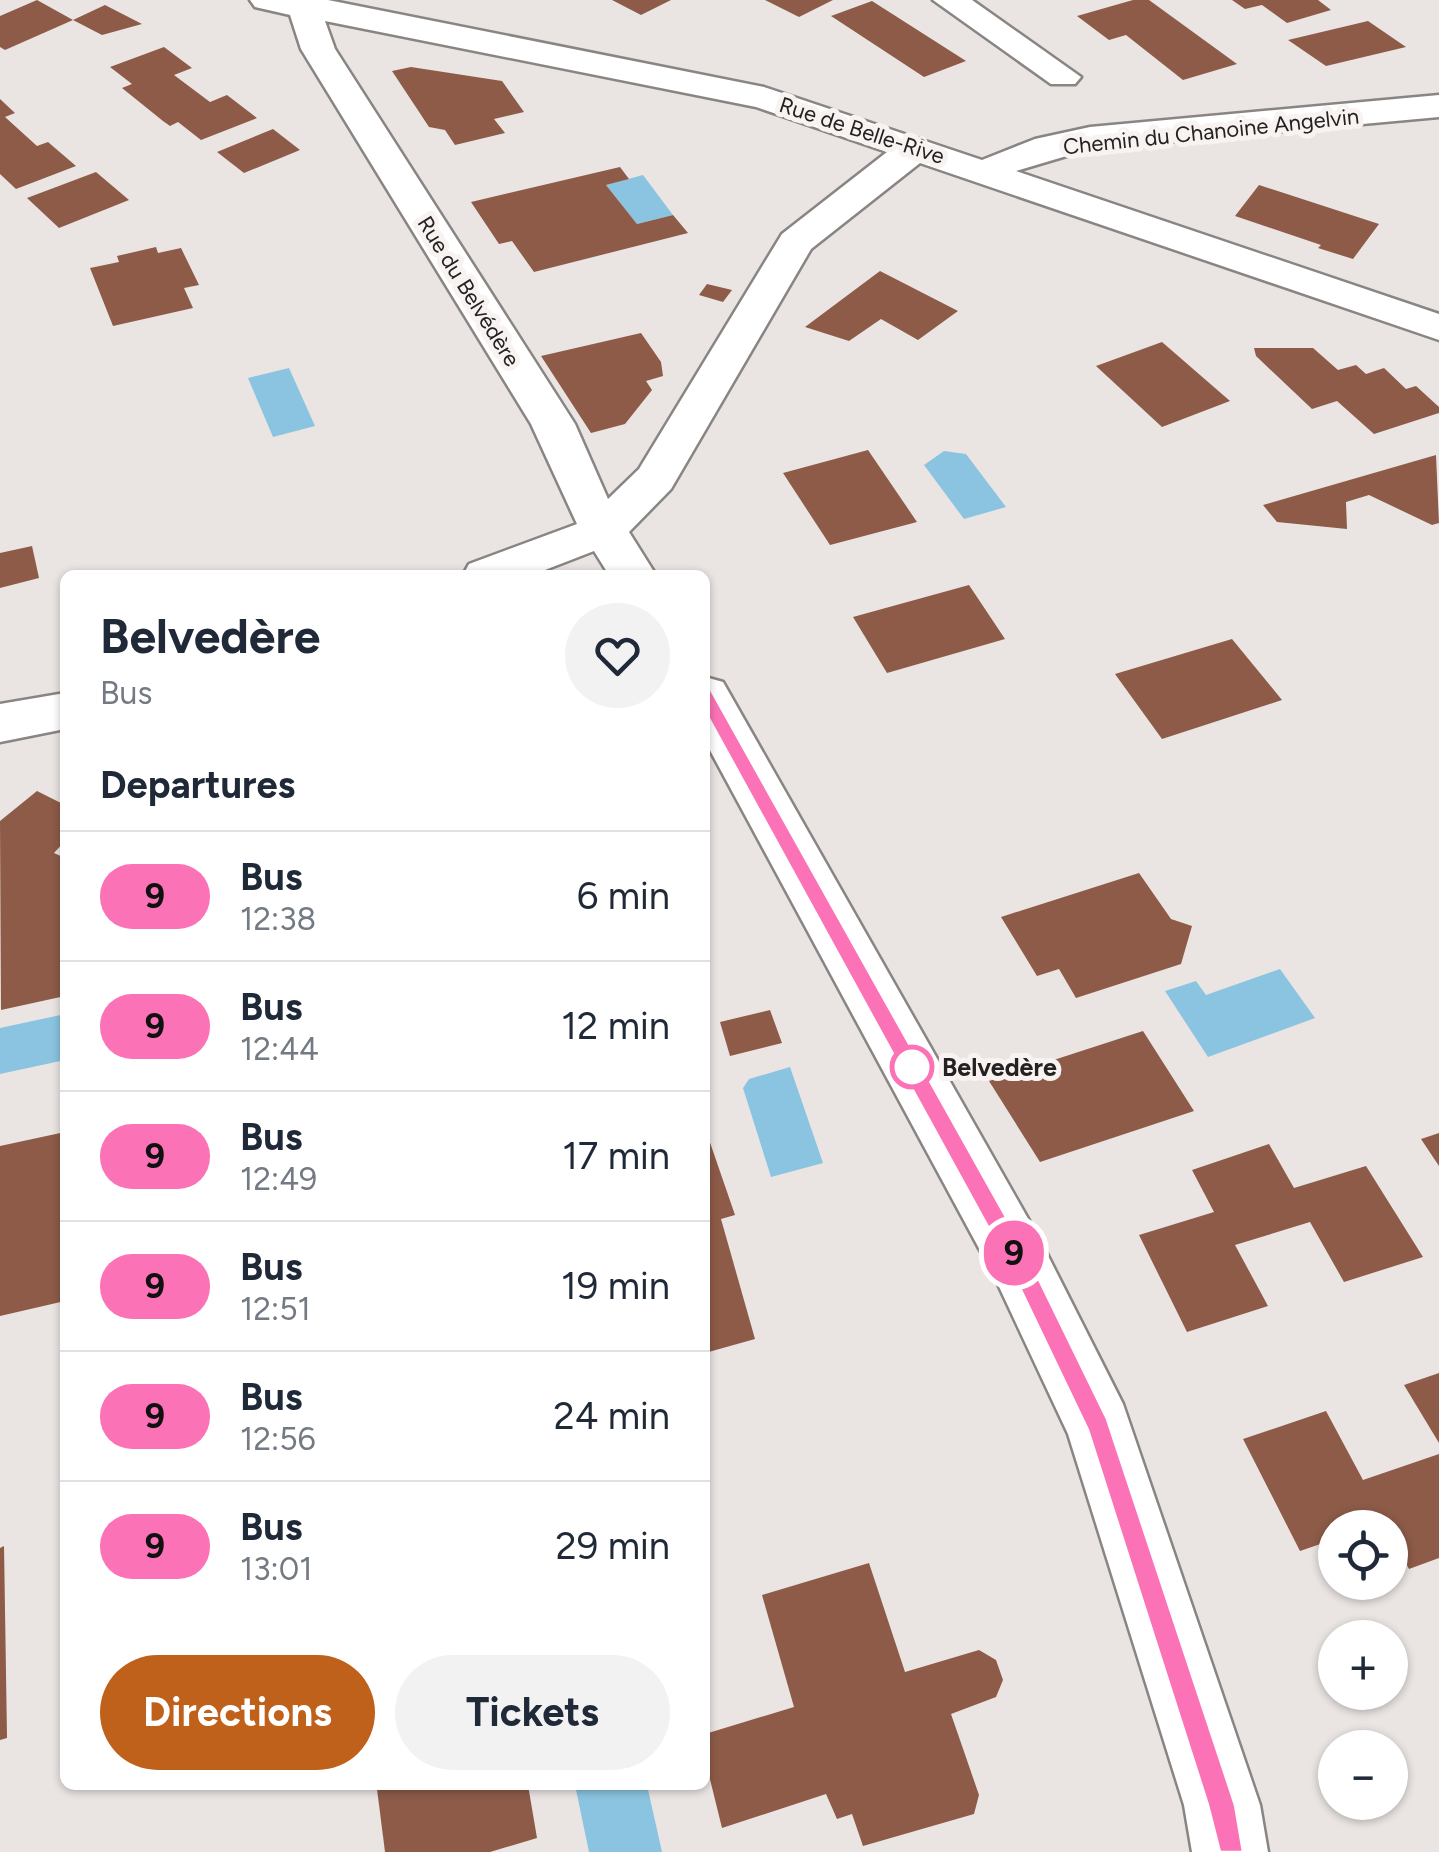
<!DOCTYPE html>
<meta charset="utf-8">
<style>
body{margin:0;font-family:Figtree,sans-serif;background:#f2f2f3;color:#1f2937;height:100vh;display:flex;flex-direction:column;font-size:38px;white-space:nowrap}
*{box-sizing:border-box;margin:0}
p{font-size:32px;color:#747a83}
.icon{flex:none;width:55px;height:55px;fill:none;stroke:currentColor;stroke-width:2;stroke-linecap:round;stroke-linejoin:round}
.map{position:relative;flex:1;overflow:hidden}
.side{position:absolute;left:60px;top:570px;width:650px;height:1220px;display:flex;flex-direction:column;background:#fff;border-radius:15px;box-shadow:0 2px 8px #0004}
.side>*{flex:none}
.badge{padding:0 20px;border-radius:32px;font-size:35px;line-height:65px}
.buttons{position:absolute;left:1318px;top:1510px;display:grid;gap:20px}
.buttons a{display:grid;place-items:center;width:90px;height:90px;border-radius:50%;background:#fff;box-shadow:0 2px 8px #0004;font-size:50px}
.map>.badge{position:absolute;translate:-50% -50%;box-shadow:0 0 0 5px #fff}
h2{padding:0 40px;font-size:38px;line-height:90px}
.round{display:grid;place-items:center;flex:none;width:105px;height:105px;border-radius:52px;background:#f2f2f3}
.summary{display:flex;align-items:center;justify-content:space-between;height:170px;padding:0 40px}
h1{font-size:48px;font-weight:700;line-height:75px}
.primary-button{display:flex;gap:20px;margin-top:auto;padding:20px 40px}
.primary-button a{flex:1;height:115px;border-radius:60px;background:#c0611b;color:#fff;font-size:40px;font-weight:700;line-height:115px;text-align:center}
.primary-button a+a{background:#f2f2f3;color:#1f2937}
ul{padding:0;list-style:none}
li{display:flex;align-items:center;gap:30px;height:130px;padding:0 40px;border-top:2px solid #e0e1e3}
li div{flex:1}
li b{display:block;font-size:38px}
li em{font-style:normal}
li .badge{min-width:110px;font-weight:700;text-align:center}
.map>svg:first-child{display:block}
.water{fill:#8bc4e1}
.building{fill:#8d5b48}
.lines{fill:none;stroke-linecap:round;stroke-linejoin:round}
.minor-casing{stroke:#898583;stroke-width:5}
.minor{fill:#fff;fill-rule:evenodd}
.line{fill:#fc72b6;stroke:#fff;stroke-width:2.5}
.stop-dot{fill:#fff;stroke:#fc72b6;stroke-width:5}
.labels{text-anchor:middle;stroke-width:10;stroke-linejoin:round;paint-order:stroke}
.far-street-label{font-size:22px;fill:#232121;stroke:#f8f2f1}
.stop-label{font-size:25px;font-weight:bold;fill:#232121;stroke:#f8f2f1;text-anchor:start}
</style>
<div class="map">
<svg width="1439" height="1852" viewBox="0 0 1439 1852">
<rect width="100%" height="100%" fill="#eae5e3"/>
<g class="water">
<polygon points="643,175 673,215 637,224 606,185"/>
<polygon points="289,368 315,426 273,437 248,378"/>
<polygon points="944,451 966,454 1006,507 964,519 924,465"/>
<polygon points="1280,969 1315,1018 1208,1057 1165,991 1196,981 1206,995"/>
<polygon points="65,1014 65,1060 0,1074 0,1028"/>
<polygon points="790,1067 823,1163 771,1177 743,1088 749,1079"/>
<polygon points="575,1785 647,1785 662,1852 589,1852"/>
</g>
<g class="building">
<polygon points="37,0 73,20 5,50 0,47 0,16"/>
<polygon points="612,0 671,0 641,15"/>
<polygon points="765,0 833,0 799,17"/>
<polygon points="1133,0 1149,0 1237,64 1183,80 1126,35 1109,40 1077,16"/>
<polygon points="1232,0 1318,0 1331,10 1287,23 1262,5 1245,9"/>
<polygon points="872,1 966,61 924,77 831,16"/>
<polygon points="105,5 142,24 102,35 73,20"/>
<polygon points="1368,21 1406,47 1326,66 1288,40"/>
<polygon points="164,47 192,68 174,75 210,102 227,95 257,118 201,140 178,122 170,126 163,121 122,88 132,84 110,67"/>
<polygon points="411,67 502,81 524,112 494,119 505,133 455,145 445,130 429,127 392,71"/>
<polygon points="0,99 15,113 5,117 37,146 48,142 76,166 16,189 0,174"/>
<polygon points="273,129 300,150 244,173 217,152"/>
<polygon points="620,167 629,179 606,185 637,224 673,215 688,233 534,272 512,241 499,244 471,202"/>
<polygon points="96,172 129,200 59,228 27,198"/>
<polygon points="1259,185 1379,224 1353,259 1318,248 1321,245 1235,216"/>
<polygon points="156,247 158,253 181,248 199,285 184,288 193,308 113,326 90,268 119,262 117,256"/>
<polygon points="880,271 958,311 918,340 881,319 849,341 805,327"/>
<polygon points="707,284 732,290 723,302 699,295"/>
<polygon points="641,333 661,362 663,376 646,381 652,390 625,424 591,433 541,356"/>
<polygon points="1162,342 1230,401 1162,427 1096,366"/>
<polygon points="1254,348 1313,348 1338,370 1356,365 1366,374 1384,368 1406,389 1416,386 1439,407 1439,413 1374,434 1337,401 1312,409 1256,356"/>
<polygon points="868,450 917,522 830,545 783,473"/>
<polygon points="1436,455 1439,523 1432,525 1369,495 1346,502 1347,529 1277,522 1263,505"/>
<polygon points="32,546 39,578 0,588 0,553"/>
<polygon points="969,585 1005,639 887,673 853,617"/>
<polygon points="1232,639 1282,700 1162,739 1115,674"/>
<polygon points="37,791 65,805 65,841 54,853 65,858 65,996 1,1010 0,821"/>
<polygon points="1139,873 1171,919 1192,926 1181,964 1076,998 1059,969 1037,976 1001,917"/>
<polygon points="770,1010 782,1043 730,1056 720,1022"/>
<polygon points="1143,1031 1194,1111 1040,1162 989,1081"/>
<polygon points="705,1128 735,1215 721,1219 755,1339 705,1353"/>
<polygon points="65,1132 65,1301 0,1316 0,1146"/>
<polygon points="1439,1133 1439,1166 1421,1139"/>
<polygon points="1269,1144 1294,1188 1366,1166 1423,1257 1344,1282 1310,1222 1235,1245 1268,1306 1187,1332 1139,1235 1214,1212 1192,1170"/>
<polygon points="1439,1373 1439,1443 1404,1385"/>
<polygon points="1326,1411 1363,1480 1439,1454 1439,1558 1409,1569 1384,1522 1367,1528 1335,1528 1335,1539 1300,1551 1243,1439"/>
<polygon points="4,1546 7,1738 0,1740 0,1548"/>
<polygon points="869,1563 905,1672 979,1650 996,1660 1003,1680 996,1697 951,1714 979,1795 974,1814 863,1846 852,1814 837,1819 826,1794 722,1828 705,1759 705,1734 794,1707 762,1595"/>
<polygon points="392,1785 528,1785 537,1838 490,1852 385,1852 377,1789"/>
</g>
<g class="lines">
<g class="minor-casing">
<g id="minor">
<path d="M 250,0 L 328,0 L 764,87 L 982,160 L 1035,139 L 1090,127 L 1439,95 L 1439,117 L 1090,149 L 1016,171 L 1439,314 L 1439,340 L 920,163 L 811,249 L 671,489 L 629,532 L 656,575 L 609,575 L 594,551 L 532,575 L 463,575 L 469,564 L 577,524 L 531,424 L 301,49 L 290,15 L 255,7 ZM 325,21 L 756,107 L 887,152 L 782,234 L 639,469 L 608,499 L 575,424 L 335,49 Z"/>
<polygon points="933,0 972,0 1081,77 1075,84 1051,84"/>
<polygon points="705,677 723,682 1039,1238 1123,1404 1260,1805 1268,1852 1192,1852 1184,1805 1068,1434 995,1278 705,741"/>
<polygon points="65,693 65,729 0,742 0,704"/>
</g>
</g>
<use href="#minor" class="minor"/>
</g>
<polygon class="line" points="705,688 711,690 1025,1251 1107,1419 1235,1805 1243,1852 1220,1852 1208,1805 1088,1430 1009,1265 696,695"/>
<circle class="stop-dot" cx="912" cy="1067" r="20"/>
<g class="labels">
<g class="far-street-label">
<text transform="translate(862 130) rotate(18)" y="8">Rue de Belle-Rive</text>
<text transform="translate(1211 131) rotate(-6)" y="8">Chemin du Chanoine Angelvin</text>
<text transform="translate(469 291) rotate(58)" y="8">Rue du Belvédère</text>
</g>
<g class="stop-label">
<text x="942" y="1076">Belvedère</text>
</g>
</g>
</svg>
<div class="buttons">
<a><svg class="icon" aria-label="locate" viewBox="0 0 24 24"><circle cx="12" cy="12" r="6"/><path d="M12 2v4M12 18v4M2 12h4M18 12h4"/></svg></a>
<a>+</a>
<a>−</a>
</div>
<b class="badge" style="left:1014px;top:1253px;background:#fc72b6;color:#111">9</b>
<section class="side">
<div class="summary"><div><h1>Belvedère</h1><p>Bus</p></div><a class="round"><svg class="icon" aria-label="heart" viewBox="0 0 24 24"><path d="M12 20l-8-8c-3-5 5-10 8-4 3-6 11-1 8 4z"/></svg></a></div>
<h2>Departures</h2>
<ul>
<li><span class="badge" style="background:#fc72b6;color:#111">9</span><div><b>Bus</b><p>12:38</p></div><em>6 min</em></li>
<li><span class="badge" style="background:#fc72b6;color:#111">9</span><div><b>Bus</b><p>12:44</p></div><em>12 min</em></li>
<li><span class="badge" style="background:#fc72b6;color:#111">9</span><div><b>Bus</b><p>12:49</p></div><em>17 min</em></li>
<li><span class="badge" style="background:#fc72b6;color:#111">9</span><div><b>Bus</b><p>12:51</p></div><em>19 min</em></li>
<li><span class="badge" style="background:#fc72b6;color:#111">9</span><div><b>Bus</b><p>12:56</p></div><em>24 min</em></li>
<li><span class="badge" style="background:#fc72b6;color:#111">9</span><div><b>Bus</b><p>13:01</p></div><em>29 min</em></li>
</ul>
<div class="primary-button"><a>Directions</a><a>Tickets</a></div>
</section>
</div>
